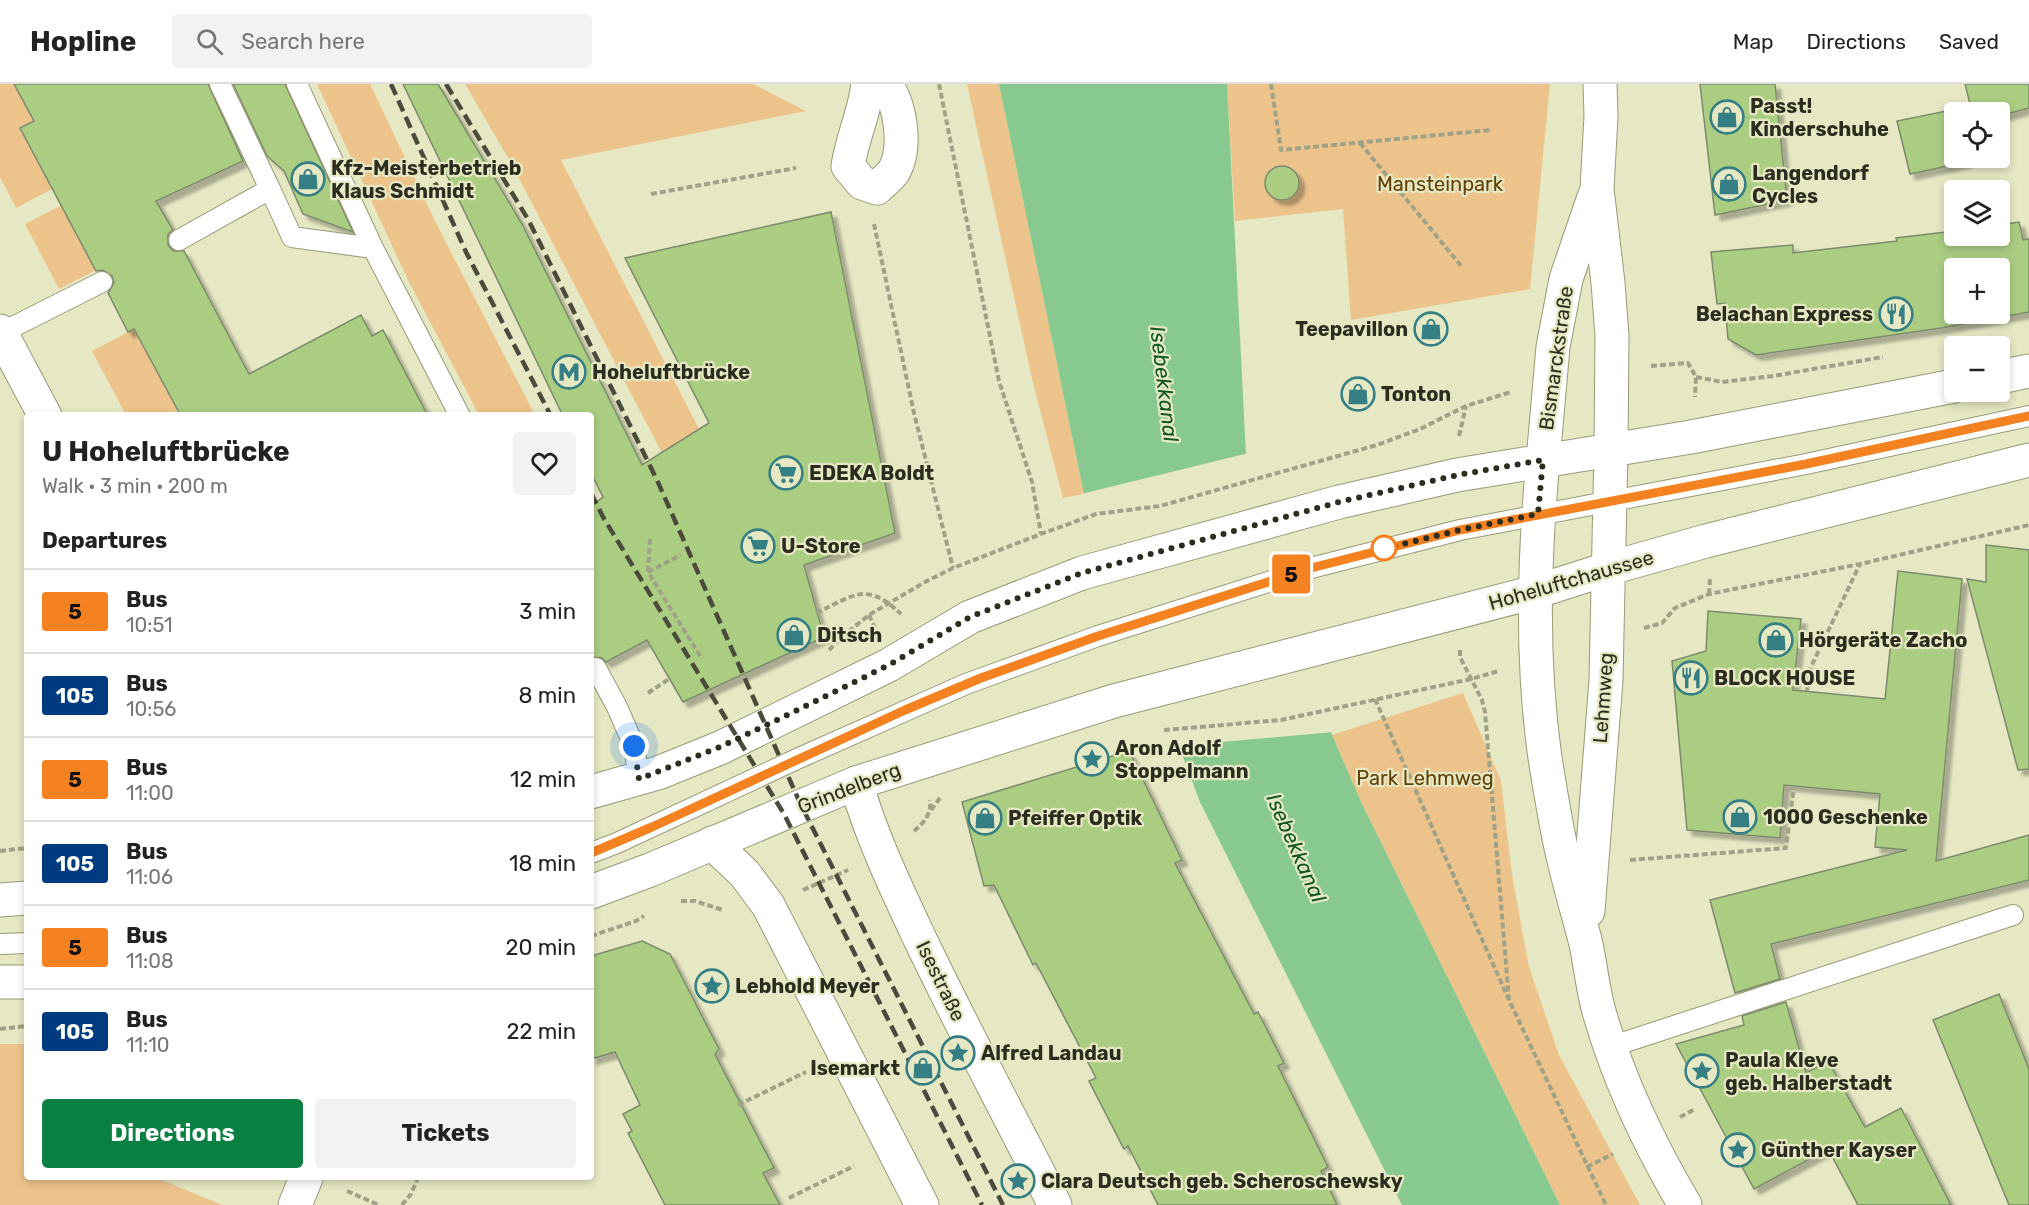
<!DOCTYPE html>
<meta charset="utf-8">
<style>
body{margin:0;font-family:Rubik,sans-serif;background:#f2f2f2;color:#222;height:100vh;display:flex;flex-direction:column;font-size:22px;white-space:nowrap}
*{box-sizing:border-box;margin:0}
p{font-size:20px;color:#767676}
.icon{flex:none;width:33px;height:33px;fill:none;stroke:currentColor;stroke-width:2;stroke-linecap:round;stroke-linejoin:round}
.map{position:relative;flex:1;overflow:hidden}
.drawer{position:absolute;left:24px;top:328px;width:570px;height:768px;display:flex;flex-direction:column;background:#fff;border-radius:6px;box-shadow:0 3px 9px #0003}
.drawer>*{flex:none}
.badge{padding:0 12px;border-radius:4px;font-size:21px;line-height:39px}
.controls{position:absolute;left:1944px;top:18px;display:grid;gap:12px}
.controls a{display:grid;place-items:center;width:66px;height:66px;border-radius:6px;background:#fff;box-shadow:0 3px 9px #0003;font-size:30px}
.you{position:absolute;width:30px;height:30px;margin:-15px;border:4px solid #fff;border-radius:50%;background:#1a73e8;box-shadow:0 0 0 9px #1a73e833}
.map>.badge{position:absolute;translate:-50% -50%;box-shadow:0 0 0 3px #fff}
h2{padding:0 18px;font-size:22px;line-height:54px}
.round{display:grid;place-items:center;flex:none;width:63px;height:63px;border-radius:6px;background:#f2f2f2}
.head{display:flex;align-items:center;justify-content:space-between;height:102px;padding:0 18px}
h1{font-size:28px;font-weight:700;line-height:45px}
.button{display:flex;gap:12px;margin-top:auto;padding:12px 18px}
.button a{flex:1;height:69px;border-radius:6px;background:#0b8043;color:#fff;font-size:24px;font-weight:700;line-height:69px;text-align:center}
.button a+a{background:#f2f2f2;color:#222}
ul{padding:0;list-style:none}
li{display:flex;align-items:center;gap:18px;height:84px;padding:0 18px;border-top:2px solid #e0e0e0}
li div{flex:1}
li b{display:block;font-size:22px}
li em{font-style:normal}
li .badge{min-width:66px;font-weight:700;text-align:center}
header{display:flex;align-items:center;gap:36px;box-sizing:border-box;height:84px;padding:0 30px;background:#fff;border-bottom:2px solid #e0e0e0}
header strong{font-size:28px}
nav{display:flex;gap:33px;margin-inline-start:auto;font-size:21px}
.search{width:420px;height:54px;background:#f2f2f2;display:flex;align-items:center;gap:15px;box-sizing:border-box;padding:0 21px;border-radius:6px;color:#767676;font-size:22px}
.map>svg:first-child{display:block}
.green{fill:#edc38c}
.water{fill:#87c98e}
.pier{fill:#e6e8c3}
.building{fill:#aacd82;stroke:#7c8b6c;stroke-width:1.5;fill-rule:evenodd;filter:url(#shadow)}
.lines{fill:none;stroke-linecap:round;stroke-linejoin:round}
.service-casing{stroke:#989a77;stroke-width:22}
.minor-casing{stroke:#989a77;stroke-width:35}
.tertiary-casing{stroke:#989a77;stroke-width:35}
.primary-casing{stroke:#989a77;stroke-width:35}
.path{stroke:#a0a285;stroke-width:4;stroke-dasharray:6 3;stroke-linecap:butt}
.service{stroke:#fff;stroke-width:20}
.minor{stroke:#fff;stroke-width:33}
.tertiary{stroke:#fff;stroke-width:33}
.primary{stroke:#fff;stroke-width:33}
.rail{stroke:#4a4b3a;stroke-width:4.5;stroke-dasharray:12 6;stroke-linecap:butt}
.line-casing{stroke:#fff;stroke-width:14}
.line{stroke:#f58220;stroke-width:9}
.walk{stroke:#2c2d1f;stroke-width:6;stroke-dasharray:0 10.8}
.stop-dot{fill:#fff;stroke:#f58220;stroke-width:3}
.labels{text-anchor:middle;stroke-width:4.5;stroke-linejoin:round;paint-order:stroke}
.poi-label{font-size:20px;font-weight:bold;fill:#2c2d1f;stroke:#e6e8c3;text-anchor:start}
.park-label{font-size:20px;fill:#614005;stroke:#e6e8c3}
.street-label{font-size:20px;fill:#2c2d1f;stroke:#e6e8c3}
.water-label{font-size:21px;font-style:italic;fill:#0e5620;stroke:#e6e8c3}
</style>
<header>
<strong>Hopline</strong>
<div class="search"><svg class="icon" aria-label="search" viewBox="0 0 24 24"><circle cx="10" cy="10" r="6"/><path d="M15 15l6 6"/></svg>Search here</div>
<nav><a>Map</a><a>Directions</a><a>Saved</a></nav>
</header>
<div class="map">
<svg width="2029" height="1121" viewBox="0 0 2029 1121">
<defs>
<filter id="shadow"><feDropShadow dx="5.5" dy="5.5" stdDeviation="1.5" flood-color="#0004"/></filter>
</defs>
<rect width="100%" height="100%" fill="#e6e8c3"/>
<g class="green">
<polygon points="0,0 14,0 34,37 20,45 52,105 16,124 0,93"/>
<polygon points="317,0 370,0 437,141 535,331 479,331 408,196"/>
<polygon points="465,0 753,0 806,27 561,76 699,345 662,369 511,79"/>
<polygon points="967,0 999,0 1084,410 1063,414 1033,299"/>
<polygon points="1227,0 1550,0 1530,205 1351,236 1343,125 1235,137"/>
<polygon points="62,121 96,186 59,205 25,140"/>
<polygon points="134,245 178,326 168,331 126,331 92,267"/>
<polygon points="1463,609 1501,697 1512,791 1529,883 1559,971 1640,1121 1560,1121 1362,720 1332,651"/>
<polygon points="0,960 27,960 27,1094 165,1094 164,1097 222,1121 0,1121"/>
</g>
<polygon class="water" points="999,0 1227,0 1246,371 1332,651 1362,720 1560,1121 1402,1121 1200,718 1084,410"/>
<polygon class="pier" points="1249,369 1334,648 1176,662 1081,410"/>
<g class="building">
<polygon points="14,0 208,0 243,77 156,117 173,146 168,150 168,161 173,167 184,167 249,290 361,231 372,252 383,246 428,332 181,332 134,245 128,248 108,209 114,199 112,192 103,186 96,187 20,44 34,37"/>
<polygon points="233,0 285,0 353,148 303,130 284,87 267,72"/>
<polygon points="403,0 438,0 522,140 642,381 709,339 625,174 831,128 895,449 804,481 824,553 683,618 647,556 606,578 602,574 591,573 591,422 603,413 591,389 591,332 563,332"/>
<polygon points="1700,0 1775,0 1787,116 1715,131"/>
<polygon points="1965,0 2029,0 2029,24 2000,32 2000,28 1972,28"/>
<polygon points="1956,25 1957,28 1954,28 1954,74 1966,74 1967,78 1910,90 1897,37"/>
<circle cx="1282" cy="99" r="17"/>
<path d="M 2019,138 L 2023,156 L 2029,155 L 2029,228 L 1941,244 L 1756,271 L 1728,255 L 1725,219 L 1717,220 L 1711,168 L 1793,161 L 1793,169 L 1897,157 L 1896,154 L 1954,147 L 1954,152 L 2000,152 L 2000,141 ZM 1954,184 L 2000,184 L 2000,230 L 1954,230 Z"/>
<polygon points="1986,461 2029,466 2029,685 2018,686 1967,495 1986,498"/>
<polygon points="1898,487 1962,495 1936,777 2029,751 2029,796 1771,860 1780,895 1735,909 1710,816 1907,766 1875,763 1880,710 1784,701 1780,754 1687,746 1672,577 1706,567 1708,527 1801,535 1793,606 1885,615"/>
<polygon points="1129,667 1182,776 1175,779 1254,930 1258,928 1284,979 1278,982 1328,1083 1321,1087 1337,1121 1158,1121 1128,1062 1124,1065 1089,997 1096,994 1036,879 1033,881 994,801 984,802 962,718"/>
<polygon points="642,857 670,870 719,965 715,970 774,1084 763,1089 780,1121 665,1121 628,1049 632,1047 623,1030 640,1021 615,968 591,975 591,872"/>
<polygon points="1999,910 2029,985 2029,1121 2009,1121 1933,936"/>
<polygon points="1786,918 1806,989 1828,977 1865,1043 1901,1024 1951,1121 1858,1121 1828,1065 1754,1105 1676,960 1744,941 1742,932"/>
</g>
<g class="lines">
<g class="service-casing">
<g id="service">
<polyline points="220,0 270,105"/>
<polyline points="297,0 373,164 460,332"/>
<polyline points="179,156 270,105 292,153 373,164"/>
<polyline points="1,249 102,198"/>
<polyline points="596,584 617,623 634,662 639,695"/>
<polyline points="591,769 617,759 799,674 966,600 1098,552 1315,483 1460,446 1806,380 2029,332"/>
<polyline points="0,860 27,859"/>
<polyline points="1610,963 2013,831"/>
</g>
</g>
<g class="minor-casing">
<g id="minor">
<path d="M 868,0 C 865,28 852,54 848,82 L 862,99 L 877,104 C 882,99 890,93 894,87 C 907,64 901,20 885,0"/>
<polyline points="1600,0 1601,32 1597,105 1608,199 1612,252 1611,365"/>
<polyline points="1543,376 1553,263 1566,195 1594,113"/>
<path d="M 856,699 C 872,754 896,804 920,855 C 963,945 1010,1033 1055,1121"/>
<polyline points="712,759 744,789 768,821 922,1121"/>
<polyline points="295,1121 306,1094"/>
</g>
</g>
<g class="tertiary-casing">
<g id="tertiary">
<polyline points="0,247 45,332"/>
<path d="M 1543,376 C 1534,475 1531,575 1545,674 C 1550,705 1555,737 1562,768 C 1569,799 1578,829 1586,860 C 1591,884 1593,908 1600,931 C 1620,1000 1649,1060 1685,1121"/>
<polyline points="1588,827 1606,596 1611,365"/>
</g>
</g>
<g class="primary-casing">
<g id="primary">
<polyline points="2000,293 2029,287"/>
<polyline points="591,708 658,689 720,664 889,581 970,533 1082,489 1339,418 1457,391 1691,353 1954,302"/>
<polyline points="591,808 650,786 856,699 1114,617 1535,508 1607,485 1706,457 2029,376"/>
<polyline points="0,816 27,814"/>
<polyline points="0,898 27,898"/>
</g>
</g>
<g class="path">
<polyline points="939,0 999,297 1032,398 1041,450"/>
<polyline points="1271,0 1281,66 1491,46"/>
<polyline points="1360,59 1462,183"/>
<polyline points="651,110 796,84"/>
<polyline points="874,140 914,329 953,484"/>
<polyline points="1953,262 1984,256"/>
<polyline points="1651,282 1688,279 1696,293 1695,313"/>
<polyline points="1696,293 1722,298 1773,292 1883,273"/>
<polyline points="1459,352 1466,322"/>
<polyline points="650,455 648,488 702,575"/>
<polyline points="648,488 681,471"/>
<polyline points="1709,510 1710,495"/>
<path d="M 816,529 C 855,511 866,497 901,530"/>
<polyline points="869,531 875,544"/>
<polyline points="1644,544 1662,539 1675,524 1709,510 1860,480 2029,441"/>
<polyline points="829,566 843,552 869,531 925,498 953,484 1041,450 1096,430 1160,422 1377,361 1420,345 1466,322 1511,308"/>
<polyline points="1460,566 1460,573 1482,616 1485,628 1509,916"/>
<polyline points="1807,607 1810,585 1860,480"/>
<polyline points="648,609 669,595"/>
<polyline points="1375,615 1509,916 1606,1121"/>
<polyline points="1164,646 1281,636 1471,595 1499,587"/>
<polyline points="931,726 940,714"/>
<path d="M 914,747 C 924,739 932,729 930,716"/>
<polyline points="0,767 27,764"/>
<polyline points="1630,776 1786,764 1794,702"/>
<polyline points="803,806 848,786"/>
<polyline points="681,817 695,817 723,826"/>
<polyline points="591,852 636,837 644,832"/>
<polyline points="0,945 27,942"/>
<polyline points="738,1021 806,988"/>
<polyline points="1680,1033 1695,1025"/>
<polyline points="1587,1083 1613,1070"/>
<polyline points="347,1107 379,1121"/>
<polyline points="789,1114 854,1082"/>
<polyline points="402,1121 411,1110 418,1094"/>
</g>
<use href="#service" class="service"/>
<use href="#minor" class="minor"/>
<use href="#tertiary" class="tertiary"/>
<use href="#primary" class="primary"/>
<g class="rail">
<polyline points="391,0 466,168 551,332"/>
<polyline points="446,0 529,137 657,396 800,719 1003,1121"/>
<polyline points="591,409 603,433 784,730 982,1121"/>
</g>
</g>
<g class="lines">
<g class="line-casing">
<polyline id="line" points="591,769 652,743 905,626 981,594 1098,552 1315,483 1460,446 1806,380 2029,332"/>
</g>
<use href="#line" class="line"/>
<polyline class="walk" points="634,662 639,695 720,663 779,635 889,581 970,533 1082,489 1339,418 1458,391 1543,376 1538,430 1460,446 1375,467 1384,464"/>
</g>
<defs>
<g id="shop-ring" transform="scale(1.725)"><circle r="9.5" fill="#e6e8c3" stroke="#357e83" stroke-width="1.5"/><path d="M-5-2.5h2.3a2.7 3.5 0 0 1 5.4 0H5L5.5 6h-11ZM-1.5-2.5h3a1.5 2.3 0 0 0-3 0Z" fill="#357e83"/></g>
<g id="restaurant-ring" transform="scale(1.725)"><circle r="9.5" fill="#e6e8c3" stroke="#357e83" stroke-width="1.5"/><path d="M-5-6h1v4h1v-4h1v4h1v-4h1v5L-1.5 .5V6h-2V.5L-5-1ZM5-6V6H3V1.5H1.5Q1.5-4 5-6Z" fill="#357e83"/></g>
<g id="metro-ring" transform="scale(1.725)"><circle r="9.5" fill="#e6e8c3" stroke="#357e83" stroke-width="1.5"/><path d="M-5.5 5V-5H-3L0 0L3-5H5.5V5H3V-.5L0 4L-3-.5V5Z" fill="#357e83"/></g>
<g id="supermarket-ring" transform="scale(1.725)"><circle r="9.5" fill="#e6e8c3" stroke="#357e83" stroke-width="1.5"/><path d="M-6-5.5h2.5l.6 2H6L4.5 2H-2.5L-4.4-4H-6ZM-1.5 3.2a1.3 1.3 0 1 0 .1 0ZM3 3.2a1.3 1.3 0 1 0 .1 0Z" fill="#357e83"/></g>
<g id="sight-ring" transform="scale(1.725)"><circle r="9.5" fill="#e6e8c3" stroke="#357e83" stroke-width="1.5"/><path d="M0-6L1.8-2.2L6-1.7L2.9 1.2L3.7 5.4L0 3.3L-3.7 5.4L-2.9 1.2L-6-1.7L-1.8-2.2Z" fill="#357e83"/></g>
</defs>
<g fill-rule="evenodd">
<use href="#shop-ring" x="1727" y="33"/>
<use href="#shop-ring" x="308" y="95"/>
<use href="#shop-ring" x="1729" y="100"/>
<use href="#restaurant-ring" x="1896" y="230"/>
<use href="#shop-ring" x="1431" y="245"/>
<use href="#metro-ring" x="569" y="288"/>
<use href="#shop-ring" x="1358" y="310"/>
<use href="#supermarket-ring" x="786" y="389"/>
<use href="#supermarket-ring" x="758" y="462"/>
<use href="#shop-ring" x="794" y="551"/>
<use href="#shop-ring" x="1776" y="556"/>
<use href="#restaurant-ring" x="1691" y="594"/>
<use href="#sight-ring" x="1092" y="675"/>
<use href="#shop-ring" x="1740" y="733"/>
<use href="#shop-ring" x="985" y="734"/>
<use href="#sight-ring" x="712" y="902"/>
<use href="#sight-ring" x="958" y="969"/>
<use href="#shop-ring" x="923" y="984"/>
<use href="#sight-ring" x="1702" y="987"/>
<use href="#sight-ring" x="1738" y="1066"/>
<use href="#sight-ring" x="1018" y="1097"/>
</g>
<circle class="stop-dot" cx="1384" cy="464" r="12"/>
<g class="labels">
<g class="poi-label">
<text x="1750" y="29">Passt!<tspan x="1750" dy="23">Kinderschuhe</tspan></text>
<text x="331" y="91">Kfz-Meisterbetrieb<tspan x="331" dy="23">Klaus Schmidt</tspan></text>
<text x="1752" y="96">Langendorf<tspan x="1752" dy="23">Cycles</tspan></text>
<text x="1873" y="237" text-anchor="end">Belachan Express</text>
<text x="1408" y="252" text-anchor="end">Teepavillon</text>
<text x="592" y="295">Hoheluftbrücke</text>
<text x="1381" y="317">Tonton</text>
<text x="809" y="396">EDEKA Boldt</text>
<text x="781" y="469">U-Store</text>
<text x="817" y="558">Ditsch</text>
<text x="1799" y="563">Hörgeräte Zacho</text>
<text x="1714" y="601">BLOCK HOUSE</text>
<text x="1115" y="671">Aron Adolf<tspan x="1115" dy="23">Stoppelmann</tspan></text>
<text x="1763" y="740">1000 Geschenke</text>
<text x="1008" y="741">Pfeiffer Optik</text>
<text x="735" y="909">Lebhold Meyer</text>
<text x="981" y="976">Alfred Landau</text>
<text x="1725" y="983">Paula Kleve<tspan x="1725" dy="23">geb. Halberstadt</tspan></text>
<text x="900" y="991" text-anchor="end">Isemarkt</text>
<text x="1761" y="1073">Günther Kayser</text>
<text x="1041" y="1104">Clara Deutsch geb. Scheroschewsky</text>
</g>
<g class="park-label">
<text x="1440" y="107">Mansteinpark</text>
<text x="1425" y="701">Park Lehmweg</text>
</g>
<g class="street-label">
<text transform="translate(1556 274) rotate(-82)" y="7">Bismarckstraße</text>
<text transform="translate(1571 496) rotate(-16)" y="7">Hoheluftchaussee</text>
<text transform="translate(1603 614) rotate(-86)" y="7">Lehmweg</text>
<text transform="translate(849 704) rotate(-21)" y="7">Grindelberg</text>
<text transform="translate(941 897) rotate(64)" y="7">Isestraße</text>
</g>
<g class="water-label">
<text transform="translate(1164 300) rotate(83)" y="7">Isebekkanal</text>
<text transform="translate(1296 764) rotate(66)" y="7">Isebekkanal</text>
</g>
</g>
</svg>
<div class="controls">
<a><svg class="icon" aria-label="locate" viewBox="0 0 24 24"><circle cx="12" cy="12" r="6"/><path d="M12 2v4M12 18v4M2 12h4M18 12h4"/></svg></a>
<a><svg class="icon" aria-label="layers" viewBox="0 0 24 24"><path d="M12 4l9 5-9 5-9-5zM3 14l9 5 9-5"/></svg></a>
<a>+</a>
<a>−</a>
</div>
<div class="you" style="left:634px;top:662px"></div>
<b class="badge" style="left:1291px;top:490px;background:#f58220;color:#111">5</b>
<section class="drawer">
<div class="head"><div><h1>U Hoheluftbrücke</h1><p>Walk · 3 min · 200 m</p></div><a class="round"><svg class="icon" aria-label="heart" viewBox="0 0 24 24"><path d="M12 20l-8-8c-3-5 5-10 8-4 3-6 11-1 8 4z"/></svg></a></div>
<h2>Departures</h2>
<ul>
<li><span class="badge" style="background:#f58220;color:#111">5</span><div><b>Bus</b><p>10:51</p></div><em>3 min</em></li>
<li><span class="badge" style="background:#003b80;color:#fff">105</span><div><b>Bus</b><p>10:56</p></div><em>8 min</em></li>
<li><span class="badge" style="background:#f58220;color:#111">5</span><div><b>Bus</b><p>11:00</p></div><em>12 min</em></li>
<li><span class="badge" style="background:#003b80;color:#fff">105</span><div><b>Bus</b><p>11:06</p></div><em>18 min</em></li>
<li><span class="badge" style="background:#f58220;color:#111">5</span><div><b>Bus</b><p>11:08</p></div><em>20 min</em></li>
<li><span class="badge" style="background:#003b80;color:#fff">105</span><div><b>Bus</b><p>11:10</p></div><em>22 min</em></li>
</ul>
<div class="button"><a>Directions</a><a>Tickets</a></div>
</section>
</div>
